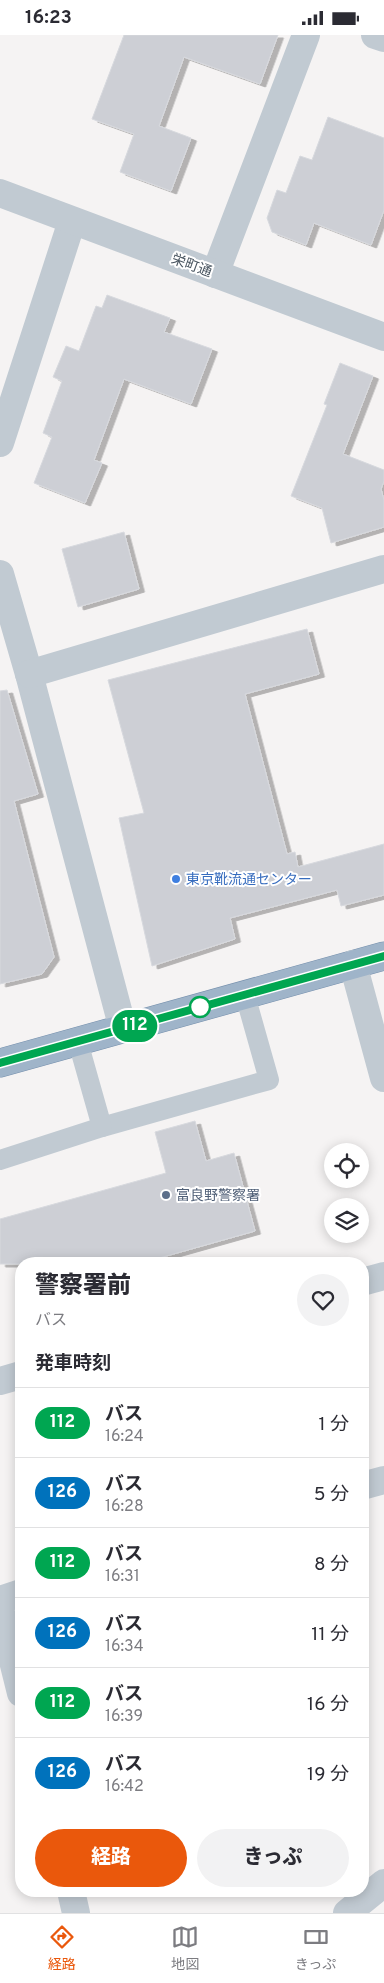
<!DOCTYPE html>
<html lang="ja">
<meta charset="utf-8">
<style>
body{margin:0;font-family:Overpass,"Noto Sans JP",sans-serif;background:#f2f2f3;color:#2b2b33;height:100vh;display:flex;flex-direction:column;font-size:19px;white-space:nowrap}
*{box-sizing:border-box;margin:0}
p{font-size:16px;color:#7c7c81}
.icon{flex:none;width:28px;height:28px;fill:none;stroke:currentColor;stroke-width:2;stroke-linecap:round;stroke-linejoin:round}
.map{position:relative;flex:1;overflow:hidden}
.side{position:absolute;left:15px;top:1222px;width:354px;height:640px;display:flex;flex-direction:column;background:#fff;border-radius:20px;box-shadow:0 2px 12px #0003}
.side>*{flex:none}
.badge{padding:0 10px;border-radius:16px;font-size:18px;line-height:32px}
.fabs{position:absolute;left:324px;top:1108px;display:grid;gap:10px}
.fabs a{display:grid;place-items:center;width:45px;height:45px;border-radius:50%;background:#fff;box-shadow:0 2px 12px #0003;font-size:25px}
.map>.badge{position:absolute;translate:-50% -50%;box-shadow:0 0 0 2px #fff}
h2{padding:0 20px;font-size:19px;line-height:45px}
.round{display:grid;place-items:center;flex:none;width:52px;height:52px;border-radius:26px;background:#f2f2f3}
.headline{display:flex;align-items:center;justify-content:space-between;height:85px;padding:0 20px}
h1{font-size:24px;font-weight:800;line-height:38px}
.cta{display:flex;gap:10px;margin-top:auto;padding:10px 20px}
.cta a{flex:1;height:58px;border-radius:30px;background:#ea580c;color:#fff;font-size:20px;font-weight:800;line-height:58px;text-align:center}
.cta a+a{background:#f2f2f3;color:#2b2b33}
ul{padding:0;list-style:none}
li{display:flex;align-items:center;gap:15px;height:70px;padding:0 20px;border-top:1px solid #e1e1e2}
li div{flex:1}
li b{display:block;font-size:19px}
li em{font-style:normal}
li .badge{min-width:55px;font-weight:700;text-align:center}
.status{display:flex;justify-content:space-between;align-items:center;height:35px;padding:0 25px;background:#fff;direction:ltr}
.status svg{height:14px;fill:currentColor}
.dock{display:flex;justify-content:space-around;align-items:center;height:70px;border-top:1px solid #e1e1e2;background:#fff;font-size:14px;color:#7c7c81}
.dock a{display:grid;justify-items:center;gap:2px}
.dock .active{color:#ea580c}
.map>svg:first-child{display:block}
.building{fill:#cdcfd5;stroke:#d7d9de;filter:url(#shadow)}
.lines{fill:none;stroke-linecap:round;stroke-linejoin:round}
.trunk-casing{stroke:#7690ad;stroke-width:29}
.service{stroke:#c1cad2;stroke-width:20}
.minor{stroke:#c1cad2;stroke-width:28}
.tertiary{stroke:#c1cad2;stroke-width:28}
.trunk{stroke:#9fb4c9;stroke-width:28}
.line-casing{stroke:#fff;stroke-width:11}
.line{stroke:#00a651;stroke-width:8}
.shop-dot{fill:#3f7fe0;stroke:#fff;stroke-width:2}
.stop-dot{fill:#fff;stroke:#00a651;stroke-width:2.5}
.service-dot{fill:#5c6f8a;stroke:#fff;stroke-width:2}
.labels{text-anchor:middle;stroke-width:4;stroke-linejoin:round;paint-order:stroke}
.street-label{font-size:14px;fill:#4a5661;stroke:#fff}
.shop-label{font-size:14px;fill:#366cbe;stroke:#fff;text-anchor:start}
.service-label{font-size:14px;fill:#4e5e75;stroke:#fff;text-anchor:start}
</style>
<div class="status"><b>16:23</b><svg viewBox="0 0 49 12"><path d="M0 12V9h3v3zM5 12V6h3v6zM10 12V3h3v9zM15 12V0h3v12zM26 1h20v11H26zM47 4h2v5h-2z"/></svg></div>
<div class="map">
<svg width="384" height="1878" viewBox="0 0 384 1878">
<defs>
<filter id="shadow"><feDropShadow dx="5.5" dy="3" stdDeviation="0" flood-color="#0004"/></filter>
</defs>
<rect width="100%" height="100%" fill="#f5f3f3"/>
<g class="building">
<polygon points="124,0 278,0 260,49 184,22 159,91 191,103 171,156 120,137 134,99 92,84"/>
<polygon points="328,82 384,103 384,175 371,210 314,188 306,210 272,197 267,183 277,155 286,158 300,121 312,125"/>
<polygon points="107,260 170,283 164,297 212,314 191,369 124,344 94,425 102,428 85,468 34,448 52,402 43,398 62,346 53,342 66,311 79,316 96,271 102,273"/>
<polygon points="340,328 373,341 343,419 384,435 384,446 381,454 384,465 384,492 331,508 322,473 291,461 327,370 324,369"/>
<polygon points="124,497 139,554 78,572 62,514"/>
<polygon points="307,594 319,639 245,659 287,819 295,817 298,832 384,809 384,860 341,871 337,855 230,883 235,904 152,931 119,783 144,778 108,645"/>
<polygon points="7,655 38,759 14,766 54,922 42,939 0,949 0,656"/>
<polygon points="195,1086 206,1126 234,1118 255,1196 138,1229 0,1229 0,1184 166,1138 155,1097"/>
</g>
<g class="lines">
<g class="trunk-casing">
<polyline id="trunk" points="0,1028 384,921"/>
</g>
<g class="service">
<polyline points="78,1007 102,1092 269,1045 245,960"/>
<polyline points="0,1125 102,1092"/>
</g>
<g class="minor">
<polyline points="375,0 384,3"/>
<polyline points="215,239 306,0"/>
<polyline points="0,408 72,186"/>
<polyline points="0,539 29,639 123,994"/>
<polyline points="29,639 384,534"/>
<polyline points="353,929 384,1043"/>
<polyline points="362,1247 384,1241"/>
<polyline points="0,1346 21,1340"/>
<polyline points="362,1451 384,1445"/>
<polyline points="0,1565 21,1558"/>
<polyline points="0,1574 21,1658"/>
<polyline points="71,1856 76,1878"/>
<polyline points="347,1878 384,1848"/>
</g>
<polyline class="tertiary" points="0,158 384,302"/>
<use href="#trunk" class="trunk"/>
</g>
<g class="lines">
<g class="line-casing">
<polyline id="line" points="0,1028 384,921"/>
</g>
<use href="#line" class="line"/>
</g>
<circle class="shop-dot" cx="176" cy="844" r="5"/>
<circle class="stop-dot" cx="200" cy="972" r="10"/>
<circle class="service-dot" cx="166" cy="1160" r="5"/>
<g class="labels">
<g class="street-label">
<text transform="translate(192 230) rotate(20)" y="5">栄町通</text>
</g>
<g class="shop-label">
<text x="186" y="849">東京靴流通センター</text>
</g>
<g class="service-label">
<text x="176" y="1165">富良野警察署</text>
</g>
</g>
</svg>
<div class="fabs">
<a><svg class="icon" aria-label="locate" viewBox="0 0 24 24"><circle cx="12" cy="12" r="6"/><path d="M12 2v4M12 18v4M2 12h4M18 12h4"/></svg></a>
<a><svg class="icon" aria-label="layers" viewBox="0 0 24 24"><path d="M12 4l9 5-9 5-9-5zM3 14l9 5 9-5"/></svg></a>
</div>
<b class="badge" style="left:135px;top:991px;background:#00a651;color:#fff">112</b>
<section class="side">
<div class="headline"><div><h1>警察署前</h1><p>バス</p></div><a class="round"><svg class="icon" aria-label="heart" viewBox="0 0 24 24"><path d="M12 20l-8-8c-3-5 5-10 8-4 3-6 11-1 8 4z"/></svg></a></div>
<h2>発車時刻</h2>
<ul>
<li><span class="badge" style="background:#00a651;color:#fff">112</span><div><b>バス</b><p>16:24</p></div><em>1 分</em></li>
<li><span class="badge" style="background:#0072bc;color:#fff">126</span><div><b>バス</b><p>16:28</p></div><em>5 分</em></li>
<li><span class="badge" style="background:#00a651;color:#fff">112</span><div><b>バス</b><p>16:31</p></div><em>8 分</em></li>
<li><span class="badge" style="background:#0072bc;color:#fff">126</span><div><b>バス</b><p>16:34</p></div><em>11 分</em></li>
<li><span class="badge" style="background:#00a651;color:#fff">112</span><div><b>バス</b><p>16:39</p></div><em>16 分</em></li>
<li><span class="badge" style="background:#0072bc;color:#fff">126</span><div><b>バス</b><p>16:42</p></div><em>19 分</em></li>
</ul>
<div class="cta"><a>経路</a><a>きっぷ</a></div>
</section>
</div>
<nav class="dock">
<a class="active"><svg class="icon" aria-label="directions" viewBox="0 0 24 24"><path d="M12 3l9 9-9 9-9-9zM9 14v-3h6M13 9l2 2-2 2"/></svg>経路</a>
<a><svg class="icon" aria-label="map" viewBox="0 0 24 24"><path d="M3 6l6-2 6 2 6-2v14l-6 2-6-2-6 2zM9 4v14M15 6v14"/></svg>地図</a>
<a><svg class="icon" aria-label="tickets" viewBox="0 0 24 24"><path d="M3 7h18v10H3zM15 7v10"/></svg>きっぷ</a>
</nav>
